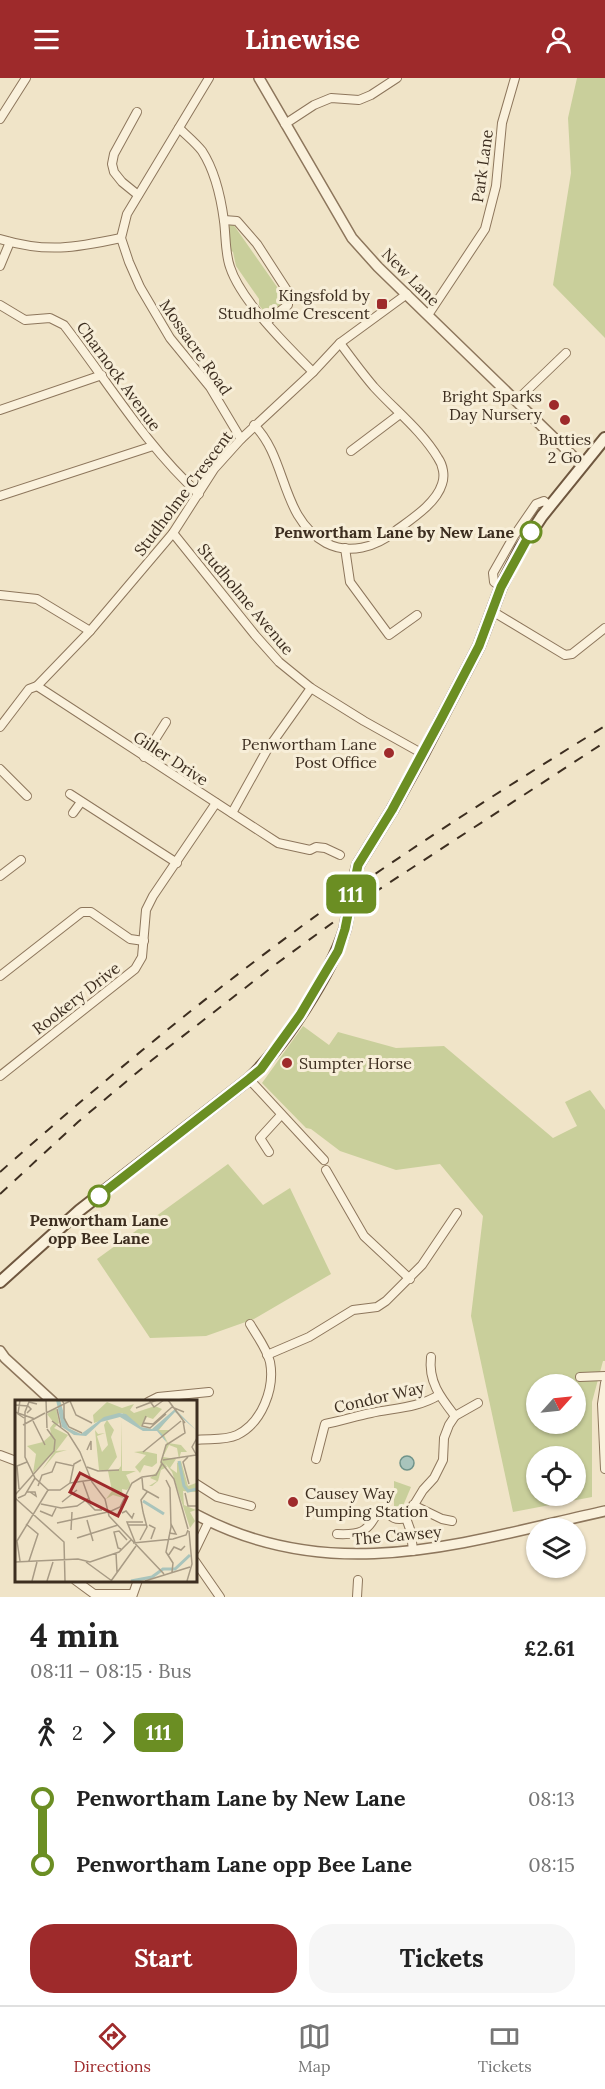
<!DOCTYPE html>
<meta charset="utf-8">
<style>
body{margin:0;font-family:Lora,serif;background:#f6f6f6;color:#222;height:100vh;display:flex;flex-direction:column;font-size:22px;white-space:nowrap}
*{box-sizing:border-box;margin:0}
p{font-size:20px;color:#767676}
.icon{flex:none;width:33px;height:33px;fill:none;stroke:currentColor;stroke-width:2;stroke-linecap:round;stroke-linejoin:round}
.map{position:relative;height:1519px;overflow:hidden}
.details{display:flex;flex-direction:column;background:#fff;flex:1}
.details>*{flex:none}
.badge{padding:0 12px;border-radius:9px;font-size:21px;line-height:39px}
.needle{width:39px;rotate:63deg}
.buttons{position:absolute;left:526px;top:1296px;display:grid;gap:12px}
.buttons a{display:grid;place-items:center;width:60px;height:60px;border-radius:50%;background:#fff;box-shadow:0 2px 4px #0004;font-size:30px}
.map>.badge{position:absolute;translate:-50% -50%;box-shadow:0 0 0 3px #fff}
.legs{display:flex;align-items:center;gap:9px;height:66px;padding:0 30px;font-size:20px}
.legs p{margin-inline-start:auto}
.overview{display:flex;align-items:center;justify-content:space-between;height:102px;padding:0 30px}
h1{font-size:33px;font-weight:700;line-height:45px}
.button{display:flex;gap:12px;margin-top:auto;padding:12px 30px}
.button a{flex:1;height:69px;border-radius:24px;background:#9e2a2b;color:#fff;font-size:24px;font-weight:700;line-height:69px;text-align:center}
.button a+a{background:#f6f6f6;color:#222}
ul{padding:0 30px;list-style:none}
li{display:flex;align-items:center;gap:21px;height:66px;font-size:22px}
li i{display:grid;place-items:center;width:9px;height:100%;margin:0 8px;background:currentColor}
li i::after{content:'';width:15px;height:15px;margin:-8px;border:4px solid;border-radius:50%;background:#fff}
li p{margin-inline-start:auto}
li:first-child i{background:linear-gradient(#0000 50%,currentColor 0)}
li:last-child i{background:linear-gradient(currentColor 50%,#0000 0)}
header{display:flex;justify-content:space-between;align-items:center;height:78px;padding:0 30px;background:#9e2a2b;color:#fff;font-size:27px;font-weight:700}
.menu{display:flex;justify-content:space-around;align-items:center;height:84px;border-top:2px solid #e0e0e0;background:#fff;font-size:16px;color:#767676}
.menu a{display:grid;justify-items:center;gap:3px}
.menu .active{color:#9e2a2b}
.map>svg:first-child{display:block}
.green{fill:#c9cf9b;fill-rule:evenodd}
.water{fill:#a9c4bc;stroke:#6f938a;stroke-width:1.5}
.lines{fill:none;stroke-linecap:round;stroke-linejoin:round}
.minor-casing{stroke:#8d765c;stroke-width:10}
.tertiary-casing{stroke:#8d765c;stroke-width:12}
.secondary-casing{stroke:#6f573f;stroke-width:14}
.minor{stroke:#faf1dc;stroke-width:8}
.tertiary{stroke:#faf1dc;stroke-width:9}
.secondary{stroke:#faf1dc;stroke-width:10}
.rail{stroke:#3d2e20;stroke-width:2;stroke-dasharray:10 10;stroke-linecap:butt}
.secondary-bridge-casing{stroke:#6f573f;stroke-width:14;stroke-linecap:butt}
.secondary-bridge{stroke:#faf1dc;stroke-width:10}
.line-1-casing{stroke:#fff;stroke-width:14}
.line-1{stroke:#6b8e23;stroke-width:9}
.poi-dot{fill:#9e2a2b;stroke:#f7eed8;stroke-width:2}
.stop-1-dot{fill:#fff;stroke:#6b8e23;stroke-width:3}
.labels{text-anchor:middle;stroke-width:6;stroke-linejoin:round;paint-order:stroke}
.street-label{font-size:16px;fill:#3d2e20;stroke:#f7eed8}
.poi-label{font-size:16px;fill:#3d2e20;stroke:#f7eed8;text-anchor:end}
.stop-label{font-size:16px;font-weight:bold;fill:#3d2e20;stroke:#f7eed8;text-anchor:end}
.inset-river{fill:none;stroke:#a9c4bc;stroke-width:3}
.inset-road{fill:none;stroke:#a89b85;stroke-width:1.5}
.view{fill:#9e2a2b;fill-opacity:0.15;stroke:#9e2a2b;stroke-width:3}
.inset-edge{fill:none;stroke:#3d2e20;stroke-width:3}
</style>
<header><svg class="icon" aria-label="menu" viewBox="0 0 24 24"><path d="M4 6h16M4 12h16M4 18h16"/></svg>Linewise<svg class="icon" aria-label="person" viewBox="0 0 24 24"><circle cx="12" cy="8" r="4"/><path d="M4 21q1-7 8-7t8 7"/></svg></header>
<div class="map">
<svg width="605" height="1519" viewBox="0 0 605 1519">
<rect width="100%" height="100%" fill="#f0e4c8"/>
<g class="green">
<polygon points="577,0 605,0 605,260 553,207 571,95 568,40"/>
<path d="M 233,146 L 282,216 C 283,226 277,234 266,236 L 259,227 L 259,221 L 236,188 L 233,174 L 230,172 L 228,151 L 230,147 Z"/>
<path d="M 303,948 L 329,967 L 338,954 L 396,970 L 444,968 L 553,1060 L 577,1048 L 565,1024 L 590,1012 L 605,1032 L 605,1283 L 603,1283 L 592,1324 L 592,1419 L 513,1434 L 471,1238 L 483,1138 L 440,1086 L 396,1092 L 340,1073 L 311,1051 L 306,1050 L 262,1005 ZM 537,1306 L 576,1306 L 576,1346 L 537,1346 ZM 537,1378 L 576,1378 L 576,1418 L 537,1418 Z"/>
<polygon points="228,1086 263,1127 290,1110 331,1196 254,1241 206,1258 150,1260 97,1181"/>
<polygon points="394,1403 411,1409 400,1435 394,1432"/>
</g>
<circle class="water" cx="407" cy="1385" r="7"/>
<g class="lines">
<g class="minor-casing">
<g id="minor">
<polyline points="209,0 127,136 121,160 129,184 140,209 170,260 210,309 241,361"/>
<polyline points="137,34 114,76 112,86 114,94 122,104 138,117"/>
<polyline points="0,41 26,0"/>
<polyline points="285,46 314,27 331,20 359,22 371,17 397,0"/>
<path d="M 179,50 C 186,57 196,65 202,73 C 215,93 221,120 224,143 C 226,158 225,175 230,189 C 241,223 288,269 313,294"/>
<polyline points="224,142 237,143 257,166 288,214 288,227 266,244"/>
<path d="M 0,161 C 47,175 74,170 121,160"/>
<polyline points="0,188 10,164"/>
<path d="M 0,227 L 25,242 L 50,240 L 64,247 C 108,304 146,368 199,416"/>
<polyline points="428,237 485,151 496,108 502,45 515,0"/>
<polyline points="516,323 566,275"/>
<polyline points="0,332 102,297"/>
<path d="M 254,347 C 288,381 280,440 326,465 C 349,477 376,469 394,454 C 410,442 436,426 442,406 C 445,398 443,387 438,380 C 422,353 395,332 374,309 C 362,295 351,280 340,265"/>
<polyline points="351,373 400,336"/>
<polyline points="0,418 153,368"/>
<polyline points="173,455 255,557 279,584 311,610 364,643 423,676"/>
<polyline points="345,470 350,504 389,557 417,537"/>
<polyline points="501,509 494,504 493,495 514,458 536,426 544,423 550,428"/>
<polyline points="0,517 37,521 90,553"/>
<polyline points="492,533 565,577 572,576 605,550"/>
<polyline points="37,608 278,765 310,772 316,769 325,770 340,777"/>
<polyline points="0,649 29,611 37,608 90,553 173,455 214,391 241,361 313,294 340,265 407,216"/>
<polyline points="144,679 166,644"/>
<polyline points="0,691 27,718"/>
<polyline points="70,716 177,785"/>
<polyline points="73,735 81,724"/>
<polyline points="232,735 267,672 311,610"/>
<polyline points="0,798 21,782"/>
<polyline points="0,898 82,834 91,834 130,861 144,863"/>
<polyline points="0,998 135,891 142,879 146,832 153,818 216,725"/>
<polyline points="249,1001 324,1082"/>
<polyline points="269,1074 260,1060 281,1037"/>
<polyline points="326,1092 364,1158 410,1201"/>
<polyline points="267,1277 309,1259 353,1232 377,1229 386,1223 422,1187 457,1135"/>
<path d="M 431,1279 C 428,1304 441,1320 455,1338"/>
<polyline points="580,1299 605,1298"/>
<polyline points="605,1305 602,1326 605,1391"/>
<polyline points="148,1324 158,1319 209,1314"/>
<path d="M 195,1362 C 209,1360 224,1363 237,1357 C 262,1345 275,1310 270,1284 C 267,1271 257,1258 250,1246"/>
<polyline points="0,1377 16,1383"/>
<path d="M 316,1381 L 325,1346 C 341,1343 356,1338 371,1335 C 394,1330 418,1330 439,1317"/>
<polyline points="195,1405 217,1419 251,1428"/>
<polyline points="413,1427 442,1441 452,1443"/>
<path d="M 337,1456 C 359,1457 368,1455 378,1433 L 385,1431 C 391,1440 396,1443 406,1440"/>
<polyline points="195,1472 209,1443"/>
<polyline points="413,1473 411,1454 406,1440 423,1412 434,1400 443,1382 444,1360 449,1347 455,1338 478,1325"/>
<polyline points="195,1483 220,1519"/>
<polyline points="75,1502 94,1516 132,1516"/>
<polyline points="132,1519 138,1502"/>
<polyline points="357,1519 358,1502"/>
</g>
</g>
<g class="tertiary-casing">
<g id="tertiary">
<polyline points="259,0 352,160 378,189 582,387"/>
<polyline points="0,1273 5,1280 53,1324"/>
<path d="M 195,1436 C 332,1510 465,1464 605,1433"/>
</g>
</g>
<g class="secondary-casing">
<g id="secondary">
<polyline points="355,799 358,787 392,732 423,676 479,568 501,509 521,470 542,438 605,360"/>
<path d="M 0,1204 L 80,1132 L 249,1001 C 283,969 331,896 345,851"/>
</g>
</g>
<use href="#minor" class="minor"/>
<use href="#tertiary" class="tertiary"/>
<use href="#secondary" class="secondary"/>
<g class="rail">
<path d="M 0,1094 C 116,991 237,892 365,803 C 443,749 524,698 605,648"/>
<polyline points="0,1116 78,1044 152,982 276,886 372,816 605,664"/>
</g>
<g class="secondary-bridge-casing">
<polyline id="secondary-bridge" points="345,851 355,799"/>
</g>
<use href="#secondary-bridge" class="secondary-bridge"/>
</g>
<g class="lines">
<g class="line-1-casing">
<polyline id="line-1" points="99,1118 249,1001 261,991 300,937 338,873 345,851 358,787 392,732 441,641 479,568 501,509 531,454"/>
</g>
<use href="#line-1" class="line-1"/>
</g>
<g class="poi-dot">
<rect x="376" y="220" width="12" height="12" rx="3"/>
<circle cx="554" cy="327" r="6"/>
<circle cx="565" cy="342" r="6"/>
<circle cx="389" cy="675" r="6"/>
<circle cx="287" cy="985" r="6"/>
<circle cx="293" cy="1424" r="6"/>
</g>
<g class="stop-1-dot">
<circle cx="531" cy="454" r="10"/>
<circle cx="99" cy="1118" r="10"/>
</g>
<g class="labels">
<g class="street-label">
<text transform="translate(482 88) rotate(-82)" y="6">Park Lane</text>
<text transform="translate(411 199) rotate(45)" y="6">New Lane</text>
<text transform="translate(196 269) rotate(55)" y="6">Mossacre Road</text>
<text transform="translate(119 298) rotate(54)" y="6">Charnock Avenue</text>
<text transform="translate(183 415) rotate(-53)" y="6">Studholme Crescent</text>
<text transform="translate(246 521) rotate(50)" y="6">Studholme Avenue</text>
<text transform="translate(171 680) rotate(33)" y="6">Giller Drive</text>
<text transform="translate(76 920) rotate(-38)" y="6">Rookery Drive</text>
<text transform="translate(379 1319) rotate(-13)" y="6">Condor Way</text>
<text transform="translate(397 1457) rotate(-5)" y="6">The Cawsey</text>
</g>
<g class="poi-label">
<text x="370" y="223">Kingsfold by<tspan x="370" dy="18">Studholme Crescent</tspan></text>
<text x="542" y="324">Bright Sparks<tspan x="542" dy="18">Day Nursery</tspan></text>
<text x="565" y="367" text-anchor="middle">Butties<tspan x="565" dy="18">2 Go</tspan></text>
<text x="377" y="672">Penwortham Lane<tspan x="377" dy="18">Post Office</tspan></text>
<text x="299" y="991" text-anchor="start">Sumpter Horse</text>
<text x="305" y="1421" text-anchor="start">Causey Way<tspan x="305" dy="18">Pumping Station</tspan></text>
</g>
<g class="stop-label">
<text x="514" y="460">Penwortham Lane by New Lane</text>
<text x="99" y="1148" text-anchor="middle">Penwortham Lane<tspan x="99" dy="18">opp Bee Lane</tspan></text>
</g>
</g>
<g transform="translate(15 1322)">
<rect width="182" height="182" fill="#f0e4c8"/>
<path d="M 92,2 L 107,8 L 119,4 L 115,10 L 119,13 L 140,6 L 147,9 L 138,19 L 132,17 L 126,27 L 107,13 L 79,23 L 78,15 ZM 41,8 L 44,23 L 39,28 L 53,35 L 41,51 L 52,50 L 41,53 L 27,70 L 39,52 L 35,28 L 39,23 L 32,14 ZM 155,16 L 144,30 L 155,30 L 149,35 L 153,43 L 166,45 L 172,52 L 166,52 L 164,59 L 162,48 L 154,45 L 148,57 L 161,59 L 155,68 L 162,73 L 162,63 L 166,61 L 173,86 L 181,83 L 181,92 L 168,91 L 169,105 L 181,110 L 175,112 L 180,121 L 175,128 L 157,72 L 150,63 L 152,67 L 146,70 L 143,81 L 137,86 L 134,86 L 142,81 L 135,78 L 143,71 L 152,42 L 142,30 ZM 107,19 L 107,71 L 121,71 L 111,75 L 116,85 L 112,90 L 107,89 L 108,98 L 98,95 L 91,99 L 97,91 L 93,71 L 103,70 L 106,66 ZM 92,20 L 99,30 L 96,37 L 102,57 L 93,70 L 84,70 L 80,30 L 83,34 L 90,33 L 82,36 L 87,52 L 93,45 L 89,25 ZM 37,34 L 40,46 L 37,54 L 18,73 L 21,54 L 12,46 L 28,42 ZM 128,51 L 142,54 L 142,63 L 137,67 L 129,65 L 125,73 L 120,67 L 131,55 L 119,52 Z" fill="#c9cf9b"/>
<path d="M 41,0 L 45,0 L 53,28 L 66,34 L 89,17 L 104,13 L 111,14 L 126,27 L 137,29 L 160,9 L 181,30 L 160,12 L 143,30 L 148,35 L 152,43 L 142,31 L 128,31 L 105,17 L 86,22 L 71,36 L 59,35 L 47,27 Z" fill="#a9c4bc"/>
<path class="inset-river" d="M 164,61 L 169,86 L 173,91 L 182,89M 128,101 L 149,114M 116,181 L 137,177 L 148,169 L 160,169 L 175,155"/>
<path class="inset-road" d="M 5,0 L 3,14 L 9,18M 31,0 L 32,28M 57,0 L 49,4 L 49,18 L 54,27 L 67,33M 134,0 L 139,7 L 149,0M 153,0 L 170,23M 55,1 L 61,15 L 77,23M 22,4 L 14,2 L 10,12 L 10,57 L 20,78 L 33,90M 0,5 L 13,6 L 16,9 L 12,13M 121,8 L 142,0M 42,9 L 46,27M 0,12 L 20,19M 31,13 L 49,4 L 47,0M 131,16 L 127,26 L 135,28 L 151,14M 18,21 L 30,45M 37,21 L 53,33 L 65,52 L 77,82 L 90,99 L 94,116 L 149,174M 168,21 L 170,33 L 151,45 L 146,62 L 159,79 L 173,129M 128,23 L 138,24 L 157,7 L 169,12M 8,25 L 30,13M 182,38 L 177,47 L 182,56M 72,50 L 76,41 L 76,50M 128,52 L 166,21M 173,57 L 168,62 L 174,84M 148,60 L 181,55M 72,67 L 83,71 L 104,70M 127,77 L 141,75 L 147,64M 127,78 L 128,89 L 144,98M 151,80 L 155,88 L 156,127 L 151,152 L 158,163 L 157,172M 68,82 L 76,104M 55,83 L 59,64 L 66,60M 55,83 L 76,80M 23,86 L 27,75 L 37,72 L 41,62 L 59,66M 4,89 L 2,66 L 12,62M 33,90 L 45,90 L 55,83M 11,92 L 20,92 L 21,96 L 15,92M 170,93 L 173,106 L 182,106M 0,95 L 39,51 L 40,40 L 32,29M 0,98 L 49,142 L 50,181M 3,98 L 10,95 L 20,78M 71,101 L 80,110 L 87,110M 47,102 L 62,90M 26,104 L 46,108 L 62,106 L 74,98M 25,111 L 37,116 L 41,108M 94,112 L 105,107 L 117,83 L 127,77M 128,112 L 126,100 L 132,92M 107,113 L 111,111 L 117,118 L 119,113M 72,120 L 78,141M 42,123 L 93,112M 11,124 L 23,134 L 14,161M 113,125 L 132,125M 134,125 L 140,128 L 136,139M 56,130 L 57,112M 154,133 L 161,134 L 156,124M 62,138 L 103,125M 125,140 L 132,127 L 128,112M 120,142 L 112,122 L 128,122M 118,143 L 158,139 L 171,135 L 173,130M 106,149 L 103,148 L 99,132 L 104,131 L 112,140M 101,153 L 102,172M 153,156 L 159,147 L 166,150 L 170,146M 5,161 L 2,141 L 33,90M 0,162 L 63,159 L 75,162 L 104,152 L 116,140M 71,162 L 97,181M 17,181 L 22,162M 32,181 L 38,162M 96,181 L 121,146M 130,181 L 175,167M 172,181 L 177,164 L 174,131"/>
<path class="view" d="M 65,73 L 112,97 L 103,116 L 55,92 Z"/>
<rect width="182" height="182" class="inset-edge"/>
</g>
</svg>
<div class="buttons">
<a><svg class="needle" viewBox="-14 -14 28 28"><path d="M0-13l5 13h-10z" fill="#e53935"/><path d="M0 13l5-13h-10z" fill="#767676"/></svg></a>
<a><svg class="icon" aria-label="locate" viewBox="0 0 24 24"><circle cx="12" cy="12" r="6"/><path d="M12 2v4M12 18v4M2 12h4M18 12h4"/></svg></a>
<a><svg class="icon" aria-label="layers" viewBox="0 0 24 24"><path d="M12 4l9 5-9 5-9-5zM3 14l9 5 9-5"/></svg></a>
</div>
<b class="badge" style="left:351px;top:816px;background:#6b8e23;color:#fff">111</b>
</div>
<section class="details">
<div class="overview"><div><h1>4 min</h1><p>08:11 – 08:15 · Bus</p></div><b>£2.61</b></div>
<div class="legs"><svg class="icon" aria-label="walk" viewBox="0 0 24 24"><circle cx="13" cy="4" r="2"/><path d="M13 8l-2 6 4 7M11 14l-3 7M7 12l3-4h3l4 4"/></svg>2<svg class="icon" aria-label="forward" viewBox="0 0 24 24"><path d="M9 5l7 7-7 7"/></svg><b class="badge" style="background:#6b8e23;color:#fff">111</b></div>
<ul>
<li><i style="color:#6b8e23"></i><b>Penwortham Lane by New Lane</b><p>08:13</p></li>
<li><i style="color:#6b8e23"></i><b>Penwortham Lane opp Bee Lane</b><p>08:15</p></li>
</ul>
<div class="button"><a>Start</a><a>Tickets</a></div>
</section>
<nav class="menu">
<a class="active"><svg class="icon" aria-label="directions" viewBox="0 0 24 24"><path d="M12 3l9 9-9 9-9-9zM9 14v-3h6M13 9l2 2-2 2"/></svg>Directions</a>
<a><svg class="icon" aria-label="map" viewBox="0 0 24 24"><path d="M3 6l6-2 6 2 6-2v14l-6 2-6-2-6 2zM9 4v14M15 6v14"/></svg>Map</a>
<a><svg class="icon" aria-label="tickets" viewBox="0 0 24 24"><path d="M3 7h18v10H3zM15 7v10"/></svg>Tickets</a>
</nav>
